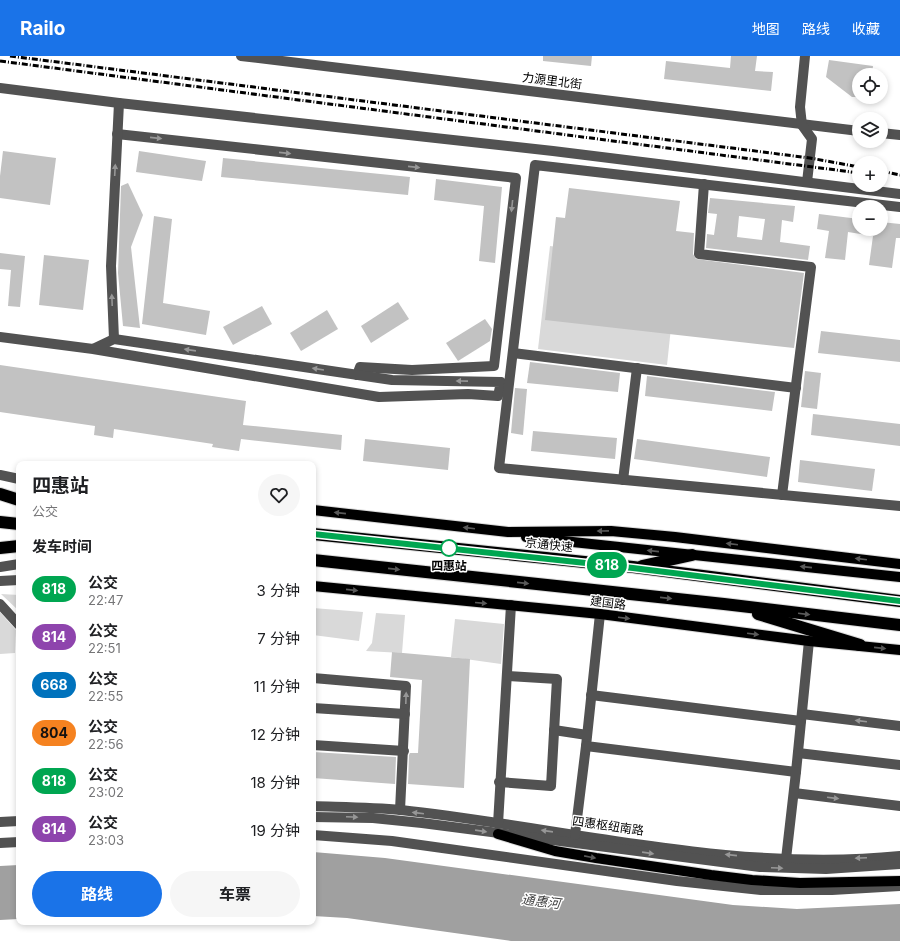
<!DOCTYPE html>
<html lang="zh">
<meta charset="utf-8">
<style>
body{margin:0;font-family:Inter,"Noto Sans SC",sans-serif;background:#f6f6f6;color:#202124;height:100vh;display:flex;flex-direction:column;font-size:15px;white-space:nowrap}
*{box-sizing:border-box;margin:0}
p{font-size:13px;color:#757577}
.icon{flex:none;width:22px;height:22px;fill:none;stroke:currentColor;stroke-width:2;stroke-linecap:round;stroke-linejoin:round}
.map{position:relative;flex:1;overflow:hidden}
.sheet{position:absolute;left:16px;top:405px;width:300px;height:464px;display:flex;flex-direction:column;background:#fff;border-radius:8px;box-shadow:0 2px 6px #0003}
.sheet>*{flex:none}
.badge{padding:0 8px;border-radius:13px;font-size:14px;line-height:26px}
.controls{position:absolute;left:852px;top:12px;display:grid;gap:8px}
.controls a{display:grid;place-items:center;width:36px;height:36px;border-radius:50%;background:#fff;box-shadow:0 2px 6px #0003;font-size:20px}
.map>.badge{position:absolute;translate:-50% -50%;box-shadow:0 0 0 2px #fff}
h2{padding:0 16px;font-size:15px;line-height:36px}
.round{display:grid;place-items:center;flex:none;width:42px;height:42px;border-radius:21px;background:#f6f6f6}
.headline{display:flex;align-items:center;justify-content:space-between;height:68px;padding:0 16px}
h1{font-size:19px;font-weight:700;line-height:30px}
.primary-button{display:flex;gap:8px;margin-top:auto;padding:8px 16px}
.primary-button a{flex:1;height:46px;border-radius:24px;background:#1a73e8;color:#fff;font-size:16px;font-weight:700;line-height:46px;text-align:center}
.primary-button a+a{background:#f6f6f6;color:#202124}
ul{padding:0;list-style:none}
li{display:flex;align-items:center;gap:12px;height:48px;padding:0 16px}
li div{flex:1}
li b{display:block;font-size:15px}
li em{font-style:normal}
li .badge{min-width:44px;font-weight:700;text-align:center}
header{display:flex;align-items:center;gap:24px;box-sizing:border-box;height:56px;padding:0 20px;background:#1a73e8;color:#fff}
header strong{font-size:19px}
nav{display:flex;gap:22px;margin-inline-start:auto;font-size:14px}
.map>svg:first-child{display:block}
.green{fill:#d9d9d9}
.water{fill:#a0a0a0}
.building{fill:#c2c2c2;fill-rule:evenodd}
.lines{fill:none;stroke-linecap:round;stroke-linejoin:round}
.major-casing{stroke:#dbdbdb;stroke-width:12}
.highway-casing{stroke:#dbdbdb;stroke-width:14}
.minor{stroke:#525252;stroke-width:10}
.major{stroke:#000;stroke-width:10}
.highway{stroke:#000;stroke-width:12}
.rail{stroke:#000;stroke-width:3;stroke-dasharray:6 2 1 2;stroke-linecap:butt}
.minor-bridge{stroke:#525252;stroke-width:10}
.oneway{fill:#979797}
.oneway2{fill:#595959}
.line-casing{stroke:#fff;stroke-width:9}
.line{stroke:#00a651;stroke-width:6}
.stop-dot{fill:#fff;stroke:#00a651;stroke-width:2}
.labels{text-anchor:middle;stroke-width:3;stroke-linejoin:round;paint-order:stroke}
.street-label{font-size:12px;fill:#000;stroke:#fff}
.stop-label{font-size:12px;font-weight:bold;fill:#000;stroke:#fff}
.water-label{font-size:13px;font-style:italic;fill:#414141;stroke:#fff}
</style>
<header>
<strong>Railo</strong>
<nav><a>地图</a><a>路线</a><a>收藏</a></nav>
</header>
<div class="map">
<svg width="900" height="885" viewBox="0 0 900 885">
<rect width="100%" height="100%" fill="#fff"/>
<g class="green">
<polygon points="550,190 678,206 667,309 538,293"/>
<polygon points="1,538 19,539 19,555"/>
<polygon points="313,552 363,556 359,585 313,579"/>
<polygon points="0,556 16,574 15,597 0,598"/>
<polygon points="376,557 405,559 402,597 366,595 372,587"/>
<polygon points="455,563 504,568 501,608 451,601"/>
</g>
<g class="water">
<polygon points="313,796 385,802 733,849 797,853 900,848 900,885 511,885 347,862 313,860"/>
<polygon points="19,809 19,863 0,864 0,810"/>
</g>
<g class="building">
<polygon points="543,0 592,0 591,10 543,5"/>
<polygon points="731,0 757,0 755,15 773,16 771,35 664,23 666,5 730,12"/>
<polygon points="829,4 873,10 872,19 859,19 859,41 852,41 826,21"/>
<polygon points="3,95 56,102 50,149 0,142 0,120"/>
<polygon points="139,95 206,105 202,125 136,116"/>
<polygon points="223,102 410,121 408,139 221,121"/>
<polygon points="436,123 502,131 495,207 479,205 484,150 434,144"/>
<polygon points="128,127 143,159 131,191 140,272 123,270 118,217 121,130"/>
<polygon points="569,132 680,145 676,175 694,177 693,198 696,203 804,217 794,292 545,264 556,161 565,162"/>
<path d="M 710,142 L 795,150 L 793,166 L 782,164 L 780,186 L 810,190 L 808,204 L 706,192 L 707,178 L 714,179 L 717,158 L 708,157 ZM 739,160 L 765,163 L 762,184 L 737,181 Z"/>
<polygon points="819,158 859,163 859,173 881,173 881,166 900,168 900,182 896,182 892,212 869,209 873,180 848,176 845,204 825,202 829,175 817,173"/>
<polygon points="154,160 172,163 163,247 210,255 206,279 142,268"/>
<polygon points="0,197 25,200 20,251 8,250 11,214 0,213"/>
<polygon points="44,199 89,204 83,254 39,249"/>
<polygon points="398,246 409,263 371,287 361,270"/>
<polygon points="262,250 272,268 233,289 223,271"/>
<polygon points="327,254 338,273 301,295 290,277"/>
<polygon points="485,263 492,273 490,285 458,305 446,287"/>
<polygon points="821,275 900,284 900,306 818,297"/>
<polygon points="530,306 620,317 618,336 527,327"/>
<polygon points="0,309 246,345 243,369 342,379 341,394 241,383 239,395 212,391 213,388 114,373 113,382 94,379 95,370 0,356"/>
<polygon points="805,315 821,317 817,353 801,351"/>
<polygon points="647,320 775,336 772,355 645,340"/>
<polygon points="515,332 527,333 523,379 511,377"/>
<polygon points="813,358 900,368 900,390 811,379"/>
<polygon points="533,375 617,382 615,403 531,395"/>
<polygon points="365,383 450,392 448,414 363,405"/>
<polygon points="637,383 770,401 767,421 634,403"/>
<polygon points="800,404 875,413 872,435 798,426"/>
<polygon points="392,596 470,603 464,732 408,728 409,699 410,697 418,697 422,624 390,621"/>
<polygon points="313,696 396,701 395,728 313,722"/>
</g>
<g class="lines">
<g class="major-casing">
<g id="major">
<polyline points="313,454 508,476 611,475 675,481 900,508"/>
<polyline points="526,481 900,521"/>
<polyline points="313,530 600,558 809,585 900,594"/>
<polyline points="498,778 555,795 596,802 711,819 752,824 800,827 900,825"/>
</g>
</g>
<g class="highway-casing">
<g id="highway">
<polyline points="0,438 19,444"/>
<polyline points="0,466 19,468"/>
<polyline points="313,478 633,511 900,545"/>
<polyline points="0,492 19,490"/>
<polyline points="313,504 724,548 900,569"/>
<polyline points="642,510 692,499"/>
<polyline points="758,558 860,589"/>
</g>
</g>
<g class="minor">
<polyline points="241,0 859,75"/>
<polyline points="805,0 800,51 802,69 812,83 807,126"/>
<polyline points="0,32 119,47 553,95 900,138"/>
<polyline points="881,77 900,79"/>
<polyline points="117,78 516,122 494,310 412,314 360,311 357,319"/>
<polyline points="0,281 93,293 379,341 468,338 498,340 501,326 392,324 114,283 93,293"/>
<polyline points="114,283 111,210 119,47"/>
<polyline points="513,297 796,332"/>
<polyline points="0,419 19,423"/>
<polyline points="0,511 19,508"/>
<polyline points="0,525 19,524"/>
<polyline points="0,548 19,569"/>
<polyline points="600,558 586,690 796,716 809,585"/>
<polyline points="313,622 406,630 400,754"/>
<polyline points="591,639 801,665"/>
<polyline points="313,652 405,658"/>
<polyline points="802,658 900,670"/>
<polyline points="554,674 587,679"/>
<polyline points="313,689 404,695"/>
<polyline points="798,697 900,709"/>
<polyline points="499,726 551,730 557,623 507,620"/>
<polyline points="794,737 900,750"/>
<path d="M 313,750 C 342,751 372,751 401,754 C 566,772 734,817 900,800"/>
<polyline points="313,761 373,762 422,767 760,811 826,813 900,808"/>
<polyline points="0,766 19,765"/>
<polyline points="498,768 511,549"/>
<polyline points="313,779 392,785 677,825 761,834 832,834 900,830"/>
<polyline points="575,779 586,690"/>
<polyline points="0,787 19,786"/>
<polyline points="786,803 796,716"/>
</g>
<use href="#major" class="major"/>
<use href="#highway" class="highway"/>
<g class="rail">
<polyline points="10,0 810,102 859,111"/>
<polyline points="0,5 859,117"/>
<polyline points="881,115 900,119"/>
</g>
<g class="minor-bridge">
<polyline points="704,128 699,198 811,211 782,439"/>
<polyline points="900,151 535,109 499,412 900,450"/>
<polyline points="623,424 637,312"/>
</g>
</g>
<defs><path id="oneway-solid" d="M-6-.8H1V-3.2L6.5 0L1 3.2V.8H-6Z"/></defs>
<g class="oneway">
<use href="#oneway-solid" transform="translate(156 82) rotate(6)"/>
<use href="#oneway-solid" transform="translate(285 97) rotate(6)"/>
<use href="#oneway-solid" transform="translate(414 111) rotate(6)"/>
<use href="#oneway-solid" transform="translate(115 114) rotate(-87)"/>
<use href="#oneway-solid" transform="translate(512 150) rotate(96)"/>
<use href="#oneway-solid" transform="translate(112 244) rotate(-92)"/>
<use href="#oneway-solid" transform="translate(190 294) rotate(-172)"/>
<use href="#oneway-solid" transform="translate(318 313) rotate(-171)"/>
<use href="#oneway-solid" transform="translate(462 325) rotate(-179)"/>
<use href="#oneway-solid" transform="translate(406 642) rotate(-88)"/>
<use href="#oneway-solid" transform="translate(861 665) rotate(-173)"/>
<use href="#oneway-solid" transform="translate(833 742) rotate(7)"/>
<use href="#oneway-solid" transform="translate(418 757) rotate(-173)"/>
<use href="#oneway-solid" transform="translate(352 761) rotate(3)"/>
<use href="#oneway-solid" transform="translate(481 775) rotate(8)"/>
<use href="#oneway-solid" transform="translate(547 775) rotate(-172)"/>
<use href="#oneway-solid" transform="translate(648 797) rotate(8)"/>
<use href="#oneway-solid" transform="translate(731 799) rotate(-174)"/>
<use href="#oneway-solid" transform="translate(861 802) rotate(177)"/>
<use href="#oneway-solid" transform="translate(777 812) rotate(3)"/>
</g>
<g class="oneway2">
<use href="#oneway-solid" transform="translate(340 457) rotate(-174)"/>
<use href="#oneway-solid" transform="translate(469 472) rotate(-173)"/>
<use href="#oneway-solid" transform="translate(603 475) rotate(179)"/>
<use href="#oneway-solid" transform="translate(732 488) rotate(-173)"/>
<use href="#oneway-solid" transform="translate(653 495) rotate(-174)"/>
<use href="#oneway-solid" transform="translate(861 503) rotate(-173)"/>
<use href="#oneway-solid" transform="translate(806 511) rotate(-174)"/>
<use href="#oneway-solid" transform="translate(394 513) rotate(6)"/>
<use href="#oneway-solid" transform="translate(523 527) rotate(6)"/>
<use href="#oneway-solid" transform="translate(352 534) rotate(6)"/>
<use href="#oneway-solid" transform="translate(666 542) rotate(6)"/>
<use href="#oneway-solid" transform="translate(481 547) rotate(5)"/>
<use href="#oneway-solid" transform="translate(804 558) rotate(7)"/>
<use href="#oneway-solid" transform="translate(624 562) rotate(7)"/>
<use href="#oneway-solid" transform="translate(753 578) rotate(7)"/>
<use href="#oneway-solid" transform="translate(880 592) rotate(6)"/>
<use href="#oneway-solid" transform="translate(590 801) rotate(11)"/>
</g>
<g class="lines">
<g class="line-casing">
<polyline id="line" points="313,478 633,512 900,545"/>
</g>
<use href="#line" class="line"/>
</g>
<circle class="stop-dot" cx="449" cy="492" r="8"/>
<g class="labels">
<g class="street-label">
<text transform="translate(552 25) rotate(7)" y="4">力源里北街</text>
<text transform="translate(549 489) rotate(6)" y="4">京通快速</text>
<text transform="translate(608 547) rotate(7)" y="4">建国路</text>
<text transform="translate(608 770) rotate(8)" y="4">四惠枢纽南路</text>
</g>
<g class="stop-label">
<text x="449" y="514">四惠站</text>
</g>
<g class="water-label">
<text transform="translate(541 845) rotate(7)" y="5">通惠河</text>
</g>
</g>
</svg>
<div class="controls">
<a><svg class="icon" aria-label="locate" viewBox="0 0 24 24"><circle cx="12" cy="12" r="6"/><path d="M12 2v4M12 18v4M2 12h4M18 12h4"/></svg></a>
<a><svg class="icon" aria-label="layers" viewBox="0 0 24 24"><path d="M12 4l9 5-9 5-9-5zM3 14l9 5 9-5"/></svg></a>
<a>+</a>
<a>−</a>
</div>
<b class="badge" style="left:607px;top:509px;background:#00a651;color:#fff">818</b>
<section class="sheet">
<div class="headline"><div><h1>四惠站</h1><p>公交</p></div><a class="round"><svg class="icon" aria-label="heart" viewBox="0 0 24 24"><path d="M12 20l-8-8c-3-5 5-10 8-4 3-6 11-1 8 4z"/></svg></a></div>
<h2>发车时间</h2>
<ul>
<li><span class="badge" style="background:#00a651;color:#fff">818</span><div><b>公交</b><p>22:47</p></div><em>3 分钟</em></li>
<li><span class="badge" style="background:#8e44ad;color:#fff">814</span><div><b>公交</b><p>22:51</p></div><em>7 分钟</em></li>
<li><span class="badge" style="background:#0072bc;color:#fff">668</span><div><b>公交</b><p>22:55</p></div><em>11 分钟</em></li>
<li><span class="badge" style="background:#f58220;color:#111">804</span><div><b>公交</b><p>22:56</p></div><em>12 分钟</em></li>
<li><span class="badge" style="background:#00a651;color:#fff">818</span><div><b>公交</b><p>23:02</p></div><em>18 分钟</em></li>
<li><span class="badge" style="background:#8e44ad;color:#fff">814</span><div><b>公交</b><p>23:03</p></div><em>19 分钟</em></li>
</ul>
<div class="primary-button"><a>路线</a><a>车票</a></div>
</section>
</div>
